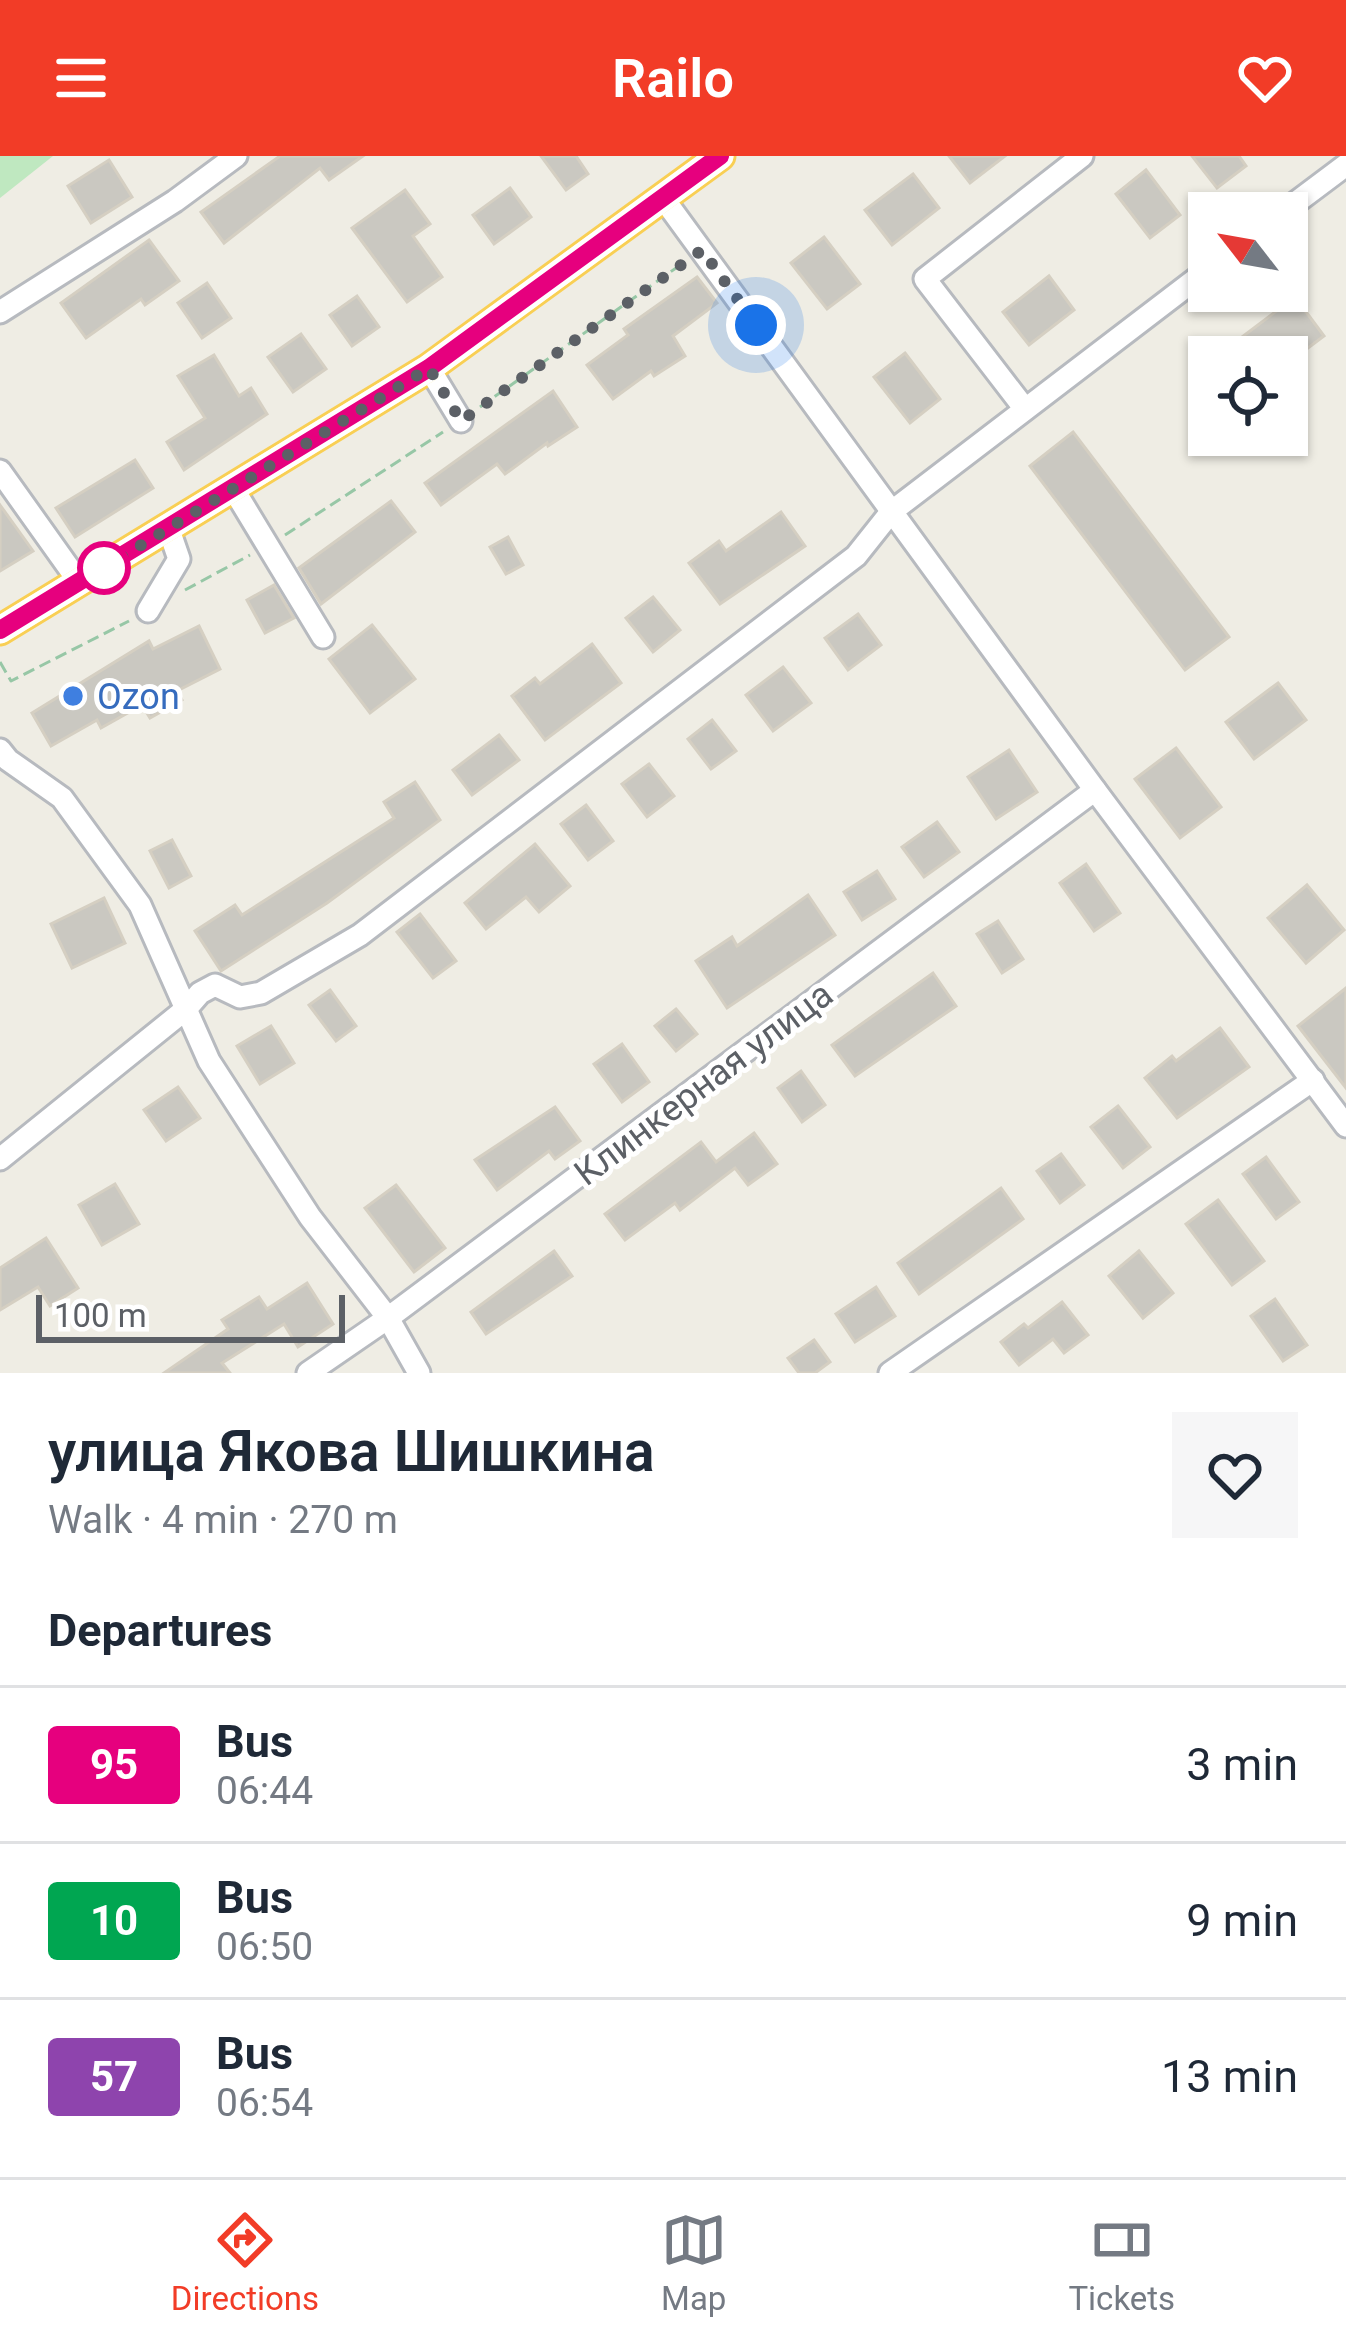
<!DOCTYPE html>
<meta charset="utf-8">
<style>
body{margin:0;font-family:Roboto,sans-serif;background:#f6f6f7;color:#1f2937;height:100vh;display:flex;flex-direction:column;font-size:45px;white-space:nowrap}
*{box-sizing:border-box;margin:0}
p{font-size:39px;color:#747a83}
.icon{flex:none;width:66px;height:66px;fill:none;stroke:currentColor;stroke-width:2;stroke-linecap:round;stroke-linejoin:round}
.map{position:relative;height:1217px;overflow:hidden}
.drawer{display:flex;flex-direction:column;background:#fff;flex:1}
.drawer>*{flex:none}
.badge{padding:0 24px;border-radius:9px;font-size:42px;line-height:78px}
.needle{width:78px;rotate:301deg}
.fabs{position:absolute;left:1188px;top:36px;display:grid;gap:24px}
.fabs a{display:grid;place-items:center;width:120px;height:120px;border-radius:0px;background:#fff;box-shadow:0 3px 9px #0004;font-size:60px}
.scale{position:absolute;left:36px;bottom:30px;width:309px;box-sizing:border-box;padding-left:12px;border:6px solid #5c6066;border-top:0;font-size:33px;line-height:42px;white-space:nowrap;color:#5c6066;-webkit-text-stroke:9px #fff;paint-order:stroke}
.you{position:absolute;width:60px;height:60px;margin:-30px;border:9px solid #fff;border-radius:50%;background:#1a73e8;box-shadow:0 0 0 18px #1a73e833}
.map>.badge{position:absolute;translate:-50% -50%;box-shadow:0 0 0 6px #fff}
h2{padding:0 48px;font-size:45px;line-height:108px}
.round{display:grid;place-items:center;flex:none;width:126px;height:126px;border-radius:0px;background:#f6f6f7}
.headline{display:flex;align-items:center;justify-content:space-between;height:204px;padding:0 48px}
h1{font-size:57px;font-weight:600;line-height:90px}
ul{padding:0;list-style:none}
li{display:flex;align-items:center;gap:36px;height:156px;padding:0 48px;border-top:3px solid #e0e1e3}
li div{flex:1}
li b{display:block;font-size:45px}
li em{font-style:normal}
li .badge{min-width:132px;font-weight:700;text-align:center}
header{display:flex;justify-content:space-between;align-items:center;height:156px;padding:0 48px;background:#f23c27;color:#fff;font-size:54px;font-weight:600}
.tab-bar{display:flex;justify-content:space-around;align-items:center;height:168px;border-top:3px solid #e0e1e3;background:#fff;font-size:33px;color:#747a83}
.tab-bar a{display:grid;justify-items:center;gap:6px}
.tab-bar .selected{color:#f23c27}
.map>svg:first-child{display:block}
.green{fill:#bfe8c0}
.building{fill:#cac8c1;stroke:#d5cfc2;stroke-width:3}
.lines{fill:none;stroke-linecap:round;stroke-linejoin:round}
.minor-casing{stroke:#b7babf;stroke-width:27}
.major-casing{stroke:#f9cf54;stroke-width:33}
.path{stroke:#97c7a6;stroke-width:3;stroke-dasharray:12 6;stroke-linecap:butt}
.minor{stroke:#fff;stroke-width:21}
.major{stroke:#fff3aa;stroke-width:27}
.line-casing{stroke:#fff;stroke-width:27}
.line{stroke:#e6007e;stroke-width:18}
.walk{stroke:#5c6066;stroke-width:12;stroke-dasharray:0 21.6}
.stop-dot{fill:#fff;stroke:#e6007e;stroke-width:6}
.shop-dot{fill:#3f7fe0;stroke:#fff;stroke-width:4.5}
.labels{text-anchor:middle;stroke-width:10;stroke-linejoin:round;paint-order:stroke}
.shop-label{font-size:36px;fill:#366cbe;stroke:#fff;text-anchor:start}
.street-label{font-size:36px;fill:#5c6066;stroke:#fff}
</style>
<header><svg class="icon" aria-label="menu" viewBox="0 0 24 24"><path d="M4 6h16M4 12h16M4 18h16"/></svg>Railo<svg class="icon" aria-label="heart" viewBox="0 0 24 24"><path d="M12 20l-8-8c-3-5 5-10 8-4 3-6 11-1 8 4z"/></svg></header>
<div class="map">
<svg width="1346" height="1217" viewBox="0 0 1346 1217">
<rect width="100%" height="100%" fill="#efede4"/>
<polygon class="green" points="0,0 53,0 0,42"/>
<g class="building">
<polygon points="280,0 363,0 329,24 320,12 224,87 201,56"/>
<polygon points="541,0 576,0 588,18 566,34"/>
<polygon points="949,0 1005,0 970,27"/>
<polygon points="1192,0 1239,0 1246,10 1217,32"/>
<polygon points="109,4 132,41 91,67 68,30"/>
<polygon points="1146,14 1180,59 1150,82 1116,38"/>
<polygon points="913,18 939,52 892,89 865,54"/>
<polygon points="510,32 531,61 494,88 473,59"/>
<polygon points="405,34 430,68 413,80 442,121 407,146 352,72"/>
<polygon points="824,81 860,128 827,153 791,107"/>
<polygon points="149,84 179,125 145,149 141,143 86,182 61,147"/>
<polygon points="1049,120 1074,154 1029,189 1003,156"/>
<polygon points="697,121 717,147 673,180 685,200 654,220 651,215 613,243 587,209 628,179 624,173"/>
<polygon points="207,127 231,162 202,182 178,147"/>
<polygon points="357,140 379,171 352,190 330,159"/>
<polygon points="1295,141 1324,180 1296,201 1245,201 1234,187"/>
<polygon points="301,178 326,213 293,236 268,201"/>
<polygon points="905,197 940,243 910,267 874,221"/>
<polygon points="214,199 239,240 251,232 267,258 184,314 167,286 205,262 178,220"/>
<polygon points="553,235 577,271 548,290 547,287 505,318 497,308 441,349 425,327"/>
<polygon points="1073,276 1229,481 1185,514 1030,310"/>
<polygon points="135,304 153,332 75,381 56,352"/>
<polygon points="391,345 415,376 321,448 299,412"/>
<polygon points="0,349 33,395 0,415"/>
<polygon points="781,356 805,390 720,448 689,407 719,385 726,395"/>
<polygon points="508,381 523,409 506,418 490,391"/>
<polygon points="274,429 294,462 265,477 247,444"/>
<polygon points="653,441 680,474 653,496 626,462"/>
<polygon points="858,458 881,489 848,514 825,482"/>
<polygon points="372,469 415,523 370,557 329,503"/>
<polygon points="199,470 220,513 177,535 182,544 150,562 142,549 101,572 97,564 51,590 32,557 149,485 153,493"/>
<polygon points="592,488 621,527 545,584 512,540 535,522 540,528"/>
<polygon points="783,511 811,547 773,575 746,539"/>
<polygon points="1278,527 1306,564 1254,603 1226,566"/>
<polygon points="712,564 736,595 711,613 688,583"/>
<polygon points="499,579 519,604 472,639 453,614"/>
<polygon points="1176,592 1221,651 1180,682 1135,623"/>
<polygon points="1009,594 1037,636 996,663 968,621"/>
<polygon points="649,608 674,640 647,661 622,628"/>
<polygon points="415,626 440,664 327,747 221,815 195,775 235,749 242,759 394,662 384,646"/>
<polygon points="586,649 613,685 588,704 561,668"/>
<polygon points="937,666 959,696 924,721 902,691"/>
<polygon points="172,684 191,720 169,732 150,695"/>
<polygon points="535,688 570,730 539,756 526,741 486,773 465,747"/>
<polygon points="1086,708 1120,757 1094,775 1060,727"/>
<polygon points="877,715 895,743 862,764 844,736"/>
<polygon points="1307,729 1344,774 1306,807 1268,762"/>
<polygon points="808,739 835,779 727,852 696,805 732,781 737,790"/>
<polygon points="104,742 125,787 72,812 51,768"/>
<polygon points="420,758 456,805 433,822 397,776"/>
<polygon points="998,765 1023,803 1002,817 977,778"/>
<polygon points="933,817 956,850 855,920 832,889"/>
<polygon points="1346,832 1346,932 1298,870"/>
<polygon points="330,834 356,870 336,885 309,849"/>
<polygon points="676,853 697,878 676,895 655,870"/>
<polygon points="271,870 294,907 260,928 237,890"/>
<polygon points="1220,872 1249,911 1177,962 1145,922 1172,900 1176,905"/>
<polygon points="622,888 649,926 622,946 594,908"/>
<polygon points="801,915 825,949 802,966 778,932"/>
<polygon points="178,931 200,962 166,985 144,954"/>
<polygon points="1118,950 1150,991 1123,1012 1091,971"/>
<polygon points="555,951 580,985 555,1003 549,995 497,1034 475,1004"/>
<polygon points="754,977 777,1008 748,1029 735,1012 680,1054 675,1047 625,1084 605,1058 701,986 716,1006"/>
<polygon points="1061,998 1084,1029 1060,1047 1037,1015"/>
<polygon points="1266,1001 1299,1046 1276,1063 1243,1018"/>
<polygon points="115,1028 139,1068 102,1089 79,1049"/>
<polygon points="396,1029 445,1092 414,1116 365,1052"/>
<polygon points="1001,1032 1023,1063 919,1138 898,1107"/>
<polygon points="1218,1044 1264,1105 1232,1129 1186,1068"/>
<polygon points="46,1082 78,1132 50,1150 38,1131 0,1154 0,1112"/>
<polygon points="554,1095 572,1120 486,1178 471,1156"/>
<polygon points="1139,1095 1173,1137 1143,1162 1109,1120"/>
<polygon points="307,1127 333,1168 298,1191 284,1168 222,1207 230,1217 164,1217 228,1173 222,1164 259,1141 267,1153"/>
<polygon points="876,1131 895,1160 855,1186 836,1158"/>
<polygon points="1275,1143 1307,1189 1283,1205 1251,1160"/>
<polygon points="1062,1146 1088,1179 1064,1197 1053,1183 1019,1209 1001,1186 1024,1168 1028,1172"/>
<polygon points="814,1184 830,1206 815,1217 799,1217 788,1202"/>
</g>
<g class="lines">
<g class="minor-casing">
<g id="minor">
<polyline points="663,42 1095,634 1346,970"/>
<polyline points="1282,57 1346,9"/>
<polyline points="0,156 175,45 236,0"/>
<polyline points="429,212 461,265"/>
<polyline points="1025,253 925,123 1082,0"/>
<polyline points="0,315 79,426"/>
<polyline points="234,334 323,481"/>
<polyline points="148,455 179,403 169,374"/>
<polyline points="0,594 8,604 62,642 140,749 209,905 310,1061 388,1162 419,1217"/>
<polyline points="0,1003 186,853 200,837 215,829 240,841 261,837 360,779 856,400 891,356 1209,113"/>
<polyline points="308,1217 388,1162 1095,634"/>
<polyline points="890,1217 1313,924"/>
</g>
</g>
<g class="major-casing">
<polyline id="major" points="0,474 429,212 720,0"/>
</g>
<g class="path">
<polyline points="480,251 683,107"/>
<polyline points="285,379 443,276"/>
<polyline points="185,434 250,399"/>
<polyline points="0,506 11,525 129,465"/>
</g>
<use href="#minor" class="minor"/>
<use href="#major" class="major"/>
</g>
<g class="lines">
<g class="line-casing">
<polyline id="line" points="0,474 429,212 720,0"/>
</g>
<use href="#line" class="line"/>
<polyline class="walk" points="104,412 429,212 461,265 702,94 756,169"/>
</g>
<circle class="stop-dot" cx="104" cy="412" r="24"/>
<circle class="shop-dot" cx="73" cy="540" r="12"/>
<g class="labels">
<g class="shop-label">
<text x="97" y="553">Ozon</text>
</g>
<g class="street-label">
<text transform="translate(703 927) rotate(-37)" y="13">Клинкерная улица</text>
</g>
</g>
</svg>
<div class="fabs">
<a><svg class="needle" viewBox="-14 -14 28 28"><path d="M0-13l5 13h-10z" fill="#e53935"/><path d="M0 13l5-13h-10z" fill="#747a83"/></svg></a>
<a><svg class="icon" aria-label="locate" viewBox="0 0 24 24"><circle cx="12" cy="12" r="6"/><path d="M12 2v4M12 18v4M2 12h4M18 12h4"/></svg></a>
</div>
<div class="scale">100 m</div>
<div class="you" style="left:756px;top:169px"></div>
</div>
<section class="drawer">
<div class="headline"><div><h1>улица Якова Шишкина</h1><p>Walk · 4 min · 270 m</p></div><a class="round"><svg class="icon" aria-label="heart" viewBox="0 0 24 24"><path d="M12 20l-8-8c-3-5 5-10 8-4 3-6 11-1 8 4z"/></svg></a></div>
<h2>Departures</h2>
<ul>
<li><span class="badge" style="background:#e6007e;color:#fff">95</span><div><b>Bus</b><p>06:44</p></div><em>3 min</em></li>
<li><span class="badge" style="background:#00a651;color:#fff">10</span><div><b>Bus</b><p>06:50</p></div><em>9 min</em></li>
<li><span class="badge" style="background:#8e44ad;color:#fff">57</span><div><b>Bus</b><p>06:54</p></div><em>13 min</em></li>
</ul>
</section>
<nav class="tab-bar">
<a class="selected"><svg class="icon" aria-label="directions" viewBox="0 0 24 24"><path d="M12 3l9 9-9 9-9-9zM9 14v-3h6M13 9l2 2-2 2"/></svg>Directions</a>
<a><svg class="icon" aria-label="map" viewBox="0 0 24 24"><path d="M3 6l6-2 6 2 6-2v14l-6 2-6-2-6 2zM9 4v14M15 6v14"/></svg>Map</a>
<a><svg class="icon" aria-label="tickets" viewBox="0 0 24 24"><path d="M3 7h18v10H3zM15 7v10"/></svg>Tickets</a>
</nav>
